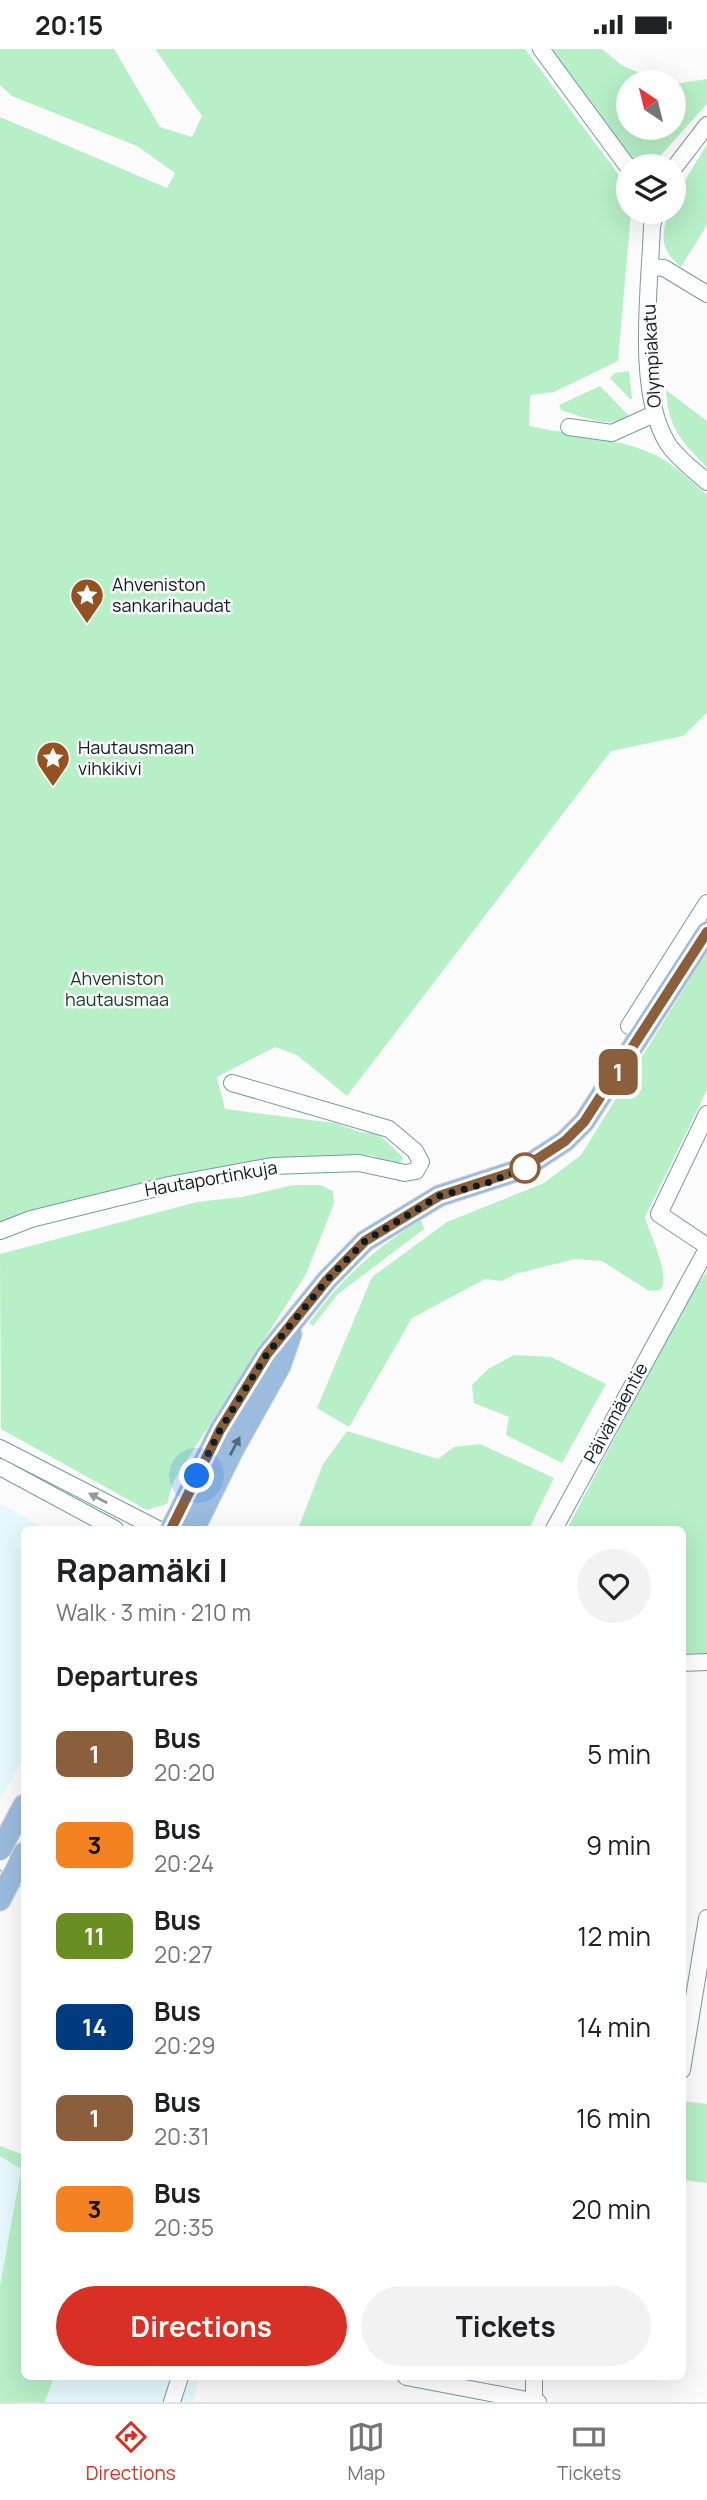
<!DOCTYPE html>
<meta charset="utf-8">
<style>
body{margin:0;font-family:Manrope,sans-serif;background:#f2f2f2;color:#202124;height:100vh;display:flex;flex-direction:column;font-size:26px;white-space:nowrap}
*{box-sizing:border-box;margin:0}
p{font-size:23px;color:#757577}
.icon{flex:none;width:38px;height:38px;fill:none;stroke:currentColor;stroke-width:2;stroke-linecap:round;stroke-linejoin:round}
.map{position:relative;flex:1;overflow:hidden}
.drawer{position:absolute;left:21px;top:1477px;width:665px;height:854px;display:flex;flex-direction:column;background:#fff;border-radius:10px;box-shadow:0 7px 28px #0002}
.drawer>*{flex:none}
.badge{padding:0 14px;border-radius:10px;font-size:24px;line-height:46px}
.needle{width:46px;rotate:325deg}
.tools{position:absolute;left:616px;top:21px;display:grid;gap:14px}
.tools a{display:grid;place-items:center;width:70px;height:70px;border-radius:50%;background:#fff;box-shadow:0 7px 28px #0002;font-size:35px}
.you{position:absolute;width:35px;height:35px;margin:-18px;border:5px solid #fff;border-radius:50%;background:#1a73e8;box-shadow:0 0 0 10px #1a73e833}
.map>.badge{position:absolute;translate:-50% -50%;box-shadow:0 0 0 4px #fff}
h2{padding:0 35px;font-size:26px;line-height:63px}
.round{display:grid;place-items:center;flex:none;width:74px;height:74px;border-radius:37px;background:#f2f2f2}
.headline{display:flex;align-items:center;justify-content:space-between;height:119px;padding:0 35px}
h1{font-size:33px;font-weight:700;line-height:52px}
.cta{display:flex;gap:14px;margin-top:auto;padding:14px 35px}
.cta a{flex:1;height:80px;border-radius:42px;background:#d93025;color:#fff;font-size:28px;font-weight:700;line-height:80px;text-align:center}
.cta a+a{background:#f2f2f2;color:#202124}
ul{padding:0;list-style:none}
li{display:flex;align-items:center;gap:21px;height:91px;padding:0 35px}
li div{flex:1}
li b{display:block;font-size:26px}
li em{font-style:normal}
li .badge{min-width:77px;font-weight:700;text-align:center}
.status{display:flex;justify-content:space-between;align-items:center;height:49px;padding:0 35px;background:#fff;direction:ltr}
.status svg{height:19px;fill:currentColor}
.tabs{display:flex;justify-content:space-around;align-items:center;height:98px;border-top:2px solid #e0e0e0;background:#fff;font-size:19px;color:#757577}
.tabs a{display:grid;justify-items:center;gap:4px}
.tabs .on{color:#d93025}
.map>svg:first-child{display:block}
.built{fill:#e5f8fe}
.green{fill:#b7efc6}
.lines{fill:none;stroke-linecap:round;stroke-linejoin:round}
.minor-casing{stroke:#749aa6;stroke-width:18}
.major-casing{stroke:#d3d6d7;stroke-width:23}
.minor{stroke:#fff;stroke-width:16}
.major{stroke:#9bbcdf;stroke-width:21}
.oneway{fill:#546c80}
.oneway2{fill:#92999b}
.line-casing{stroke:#fff;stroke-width:16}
.line{stroke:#8b5e3c;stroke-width:10}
.walk{stroke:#0d1c21;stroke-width:7;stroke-dasharray:0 12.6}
.stop-dot{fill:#fff;stroke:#8b5e3c;stroke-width:3.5}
.labels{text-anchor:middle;stroke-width:5;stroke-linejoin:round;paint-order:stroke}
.street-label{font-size:18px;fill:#0d1c21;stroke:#fbfbfb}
.poi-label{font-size:18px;fill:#0d1c21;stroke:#fbfbfb;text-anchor:start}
.park-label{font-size:18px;fill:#153b22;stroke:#fbfbfb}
</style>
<div class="status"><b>20:15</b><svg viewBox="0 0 49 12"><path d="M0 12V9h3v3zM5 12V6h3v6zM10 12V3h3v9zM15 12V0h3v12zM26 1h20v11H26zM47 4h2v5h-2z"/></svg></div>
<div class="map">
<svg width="707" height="2353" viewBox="0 0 707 2353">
<rect width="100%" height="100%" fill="#fbfbfb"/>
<g class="built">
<polygon points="0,1454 46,1480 24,1480 24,1708 0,1751"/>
<polygon points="0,2107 21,2119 0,2237"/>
<polygon points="54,2328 198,2328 194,2353 45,2353"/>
</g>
<g class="green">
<path d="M 0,0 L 114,0 L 160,78 L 192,88 L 202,67 L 155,0 L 525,0 L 628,138 L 628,163 L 631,163 L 618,312 L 554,343 L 530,346 L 529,377 C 569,386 613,388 651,404 C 672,413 690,431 707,446 L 707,664 L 683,687 L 611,702 L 347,1047 L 297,1006 L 275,998 L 217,1028 L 225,1060 L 335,1074 L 360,1083 L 378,1085 L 403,1108 L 398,1119 L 372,1106 L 227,1117 L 30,1165 L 0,1175 L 0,68 L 167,139 L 175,124 L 137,97 L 12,47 L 0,36 Z"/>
<polygon points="548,0 602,0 623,17 662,33 628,33 628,79 674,79 674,35 707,30 707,55 651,117 636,117"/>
<path d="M 707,95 L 707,176 L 681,218 C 659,198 662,190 668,163 L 674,163 L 674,150 Z"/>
<polygon points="629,322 632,350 630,350 610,329 615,324"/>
<path d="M 600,337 L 629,367 C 609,381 581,367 561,361 L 559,356 Z"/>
<path d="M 666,341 L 707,372 L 707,418 C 681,393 668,378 666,341 Z"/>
<path d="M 707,903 L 707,1041 L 645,1168 C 650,1188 672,1226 660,1241 L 649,1242 L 602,1212 L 575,1210 L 515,1225 L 502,1232 L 485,1230 L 412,1269 L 349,1378 L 317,1359 L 372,1228 L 447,1173 L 544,1134 L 581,1106 Z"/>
<polygon points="293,1136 321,1136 333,1142 334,1155 306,1225 173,1433 167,1455 147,1461 1,1380 0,1205 197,1153 242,1148"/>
<path d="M 421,1171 L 424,1180 L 338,1245 L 313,1277 L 309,1274 C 340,1231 376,1198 421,1171 Z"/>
<polygon points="707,1223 707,1605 683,1606 682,1480 567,1480 691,1243"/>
<polygon points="514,1306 551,1308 606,1335 562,1414 506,1386 509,1368 474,1354 472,1336 488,1320"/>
<polygon points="347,1382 438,1410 454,1398 480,1395 554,1429 529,1480 298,1480 323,1415"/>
<polygon points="683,2052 707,2055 707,2134 683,2131"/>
<polygon points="0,2097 24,2106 24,2328 54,2328 45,2353 0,2353 0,2237 21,2120 0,2107"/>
</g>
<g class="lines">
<g class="minor-casing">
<g id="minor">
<polyline points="541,0 628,118"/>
<polyline points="674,119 707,76"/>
<path d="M 656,163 L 652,177 C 650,238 635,343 668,395 C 677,409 695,422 707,433"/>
<polyline points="650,218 664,219 707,245"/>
<polyline points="569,378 612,384 654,365"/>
<polyline points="629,977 707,854"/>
<polyline points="707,1065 659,1165 707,1197"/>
<polyline points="0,1182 31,1170 169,1136 272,1117 359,1114 405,1124 416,1122 421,1113 415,1102 389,1080 232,1034"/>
<polyline points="0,1399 158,1480"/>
<polyline points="0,1418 115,1480"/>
<polyline points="554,1480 707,1200"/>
<polyline points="682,1614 707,1613"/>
<polyline points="0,1810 24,1829"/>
<polyline points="682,2021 707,1869"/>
<polyline points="406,2328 538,2353"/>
<polyline points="172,2353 180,2328"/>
<polyline points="534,2353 534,2328"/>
</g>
</g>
<g class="major-casing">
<g id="major">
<polyline points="171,1480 220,1381 267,1305 327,1231 365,1192 439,1147 522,1120 565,1092 584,1073 707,883"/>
<polyline points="194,1480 233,1401 280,1317 291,1285"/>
<polyline points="0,1801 24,1756"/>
<polyline points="0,1851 24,1804"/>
</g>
</g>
<use href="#minor" class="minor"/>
<use href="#major" class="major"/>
</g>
<defs><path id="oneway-solid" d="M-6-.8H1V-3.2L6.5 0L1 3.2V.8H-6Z" transform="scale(1.75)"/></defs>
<use class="oneway" href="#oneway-solid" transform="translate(235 1397) rotate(-62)"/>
<use class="oneway2" href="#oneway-solid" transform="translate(98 1449) rotate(-152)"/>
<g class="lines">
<g class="line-casing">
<polyline id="line" points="171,1480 220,1381 267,1305 327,1231 365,1192 439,1147 522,1120 565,1092 584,1073 707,883"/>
</g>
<use href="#line" class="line"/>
<polyline class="walk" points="197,1427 220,1381 267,1305 327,1231 365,1192 439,1147 487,1134 525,1119"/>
</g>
<defs>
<g id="sight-pin" transform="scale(1.75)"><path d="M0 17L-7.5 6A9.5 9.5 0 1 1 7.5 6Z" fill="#945121" stroke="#fbfbfb"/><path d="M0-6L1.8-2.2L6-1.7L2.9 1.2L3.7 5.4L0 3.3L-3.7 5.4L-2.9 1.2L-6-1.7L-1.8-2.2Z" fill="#fff"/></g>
</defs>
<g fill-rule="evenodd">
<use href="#sight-pin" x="87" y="546"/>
<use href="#sight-pin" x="53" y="709"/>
</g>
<circle class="stop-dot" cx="525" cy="1119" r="14"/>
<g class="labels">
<g class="street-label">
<text transform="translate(652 307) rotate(-93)" y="6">Olympiakatu</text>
<text transform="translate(211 1130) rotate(-10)" y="6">Hautaportinkuja</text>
<text transform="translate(616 1364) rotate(-61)" y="6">Päivämäentie</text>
</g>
<g class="poi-label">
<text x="112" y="542">Ahveniston<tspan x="112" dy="21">sankarihaudat</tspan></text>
<text x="78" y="705">Hautausmaan<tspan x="78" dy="21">vihkikivi</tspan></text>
</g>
<g class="park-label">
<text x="117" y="936">Ahveniston<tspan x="117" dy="21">hautausmaa</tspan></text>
</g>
</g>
</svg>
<div class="tools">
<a><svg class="needle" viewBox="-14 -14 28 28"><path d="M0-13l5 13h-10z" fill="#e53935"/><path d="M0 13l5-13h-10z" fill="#757577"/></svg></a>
<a><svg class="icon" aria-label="layers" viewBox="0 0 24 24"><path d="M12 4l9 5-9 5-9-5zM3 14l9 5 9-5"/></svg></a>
</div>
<div class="you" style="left:197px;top:1427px"></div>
<b class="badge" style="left:618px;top:1023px;background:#8b5e3c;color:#fff">1</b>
<section class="drawer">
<div class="headline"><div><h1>Rapamäki I</h1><p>Walk · 3 min · 210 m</p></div><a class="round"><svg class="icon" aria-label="heart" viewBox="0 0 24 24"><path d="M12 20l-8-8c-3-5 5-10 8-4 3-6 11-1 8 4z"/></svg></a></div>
<h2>Departures</h2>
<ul>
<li><span class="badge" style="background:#8b5e3c;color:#fff">1</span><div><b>Bus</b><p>20:20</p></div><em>5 min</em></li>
<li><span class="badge" style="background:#f58220;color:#111">3</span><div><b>Bus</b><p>20:24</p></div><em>9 min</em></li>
<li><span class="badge" style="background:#6b8e23;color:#fff">11</span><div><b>Bus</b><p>20:27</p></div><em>12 min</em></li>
<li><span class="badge" style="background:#003b80;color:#fff">14</span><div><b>Bus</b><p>20:29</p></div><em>14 min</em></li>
<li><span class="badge" style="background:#8b5e3c;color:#fff">1</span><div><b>Bus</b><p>20:31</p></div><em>16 min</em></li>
<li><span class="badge" style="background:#f58220;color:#111">3</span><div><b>Bus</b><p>20:35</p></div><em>20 min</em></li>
</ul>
<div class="cta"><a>Directions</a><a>Tickets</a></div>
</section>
</div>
<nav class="tabs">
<a class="on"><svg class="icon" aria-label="directions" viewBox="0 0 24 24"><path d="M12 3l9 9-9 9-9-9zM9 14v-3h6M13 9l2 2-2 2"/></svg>Directions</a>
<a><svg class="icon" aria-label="map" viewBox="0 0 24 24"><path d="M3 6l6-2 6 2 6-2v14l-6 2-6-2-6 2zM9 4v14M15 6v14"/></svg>Map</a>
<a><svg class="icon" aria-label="tickets" viewBox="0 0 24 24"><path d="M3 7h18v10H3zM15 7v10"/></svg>Tickets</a>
</nav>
